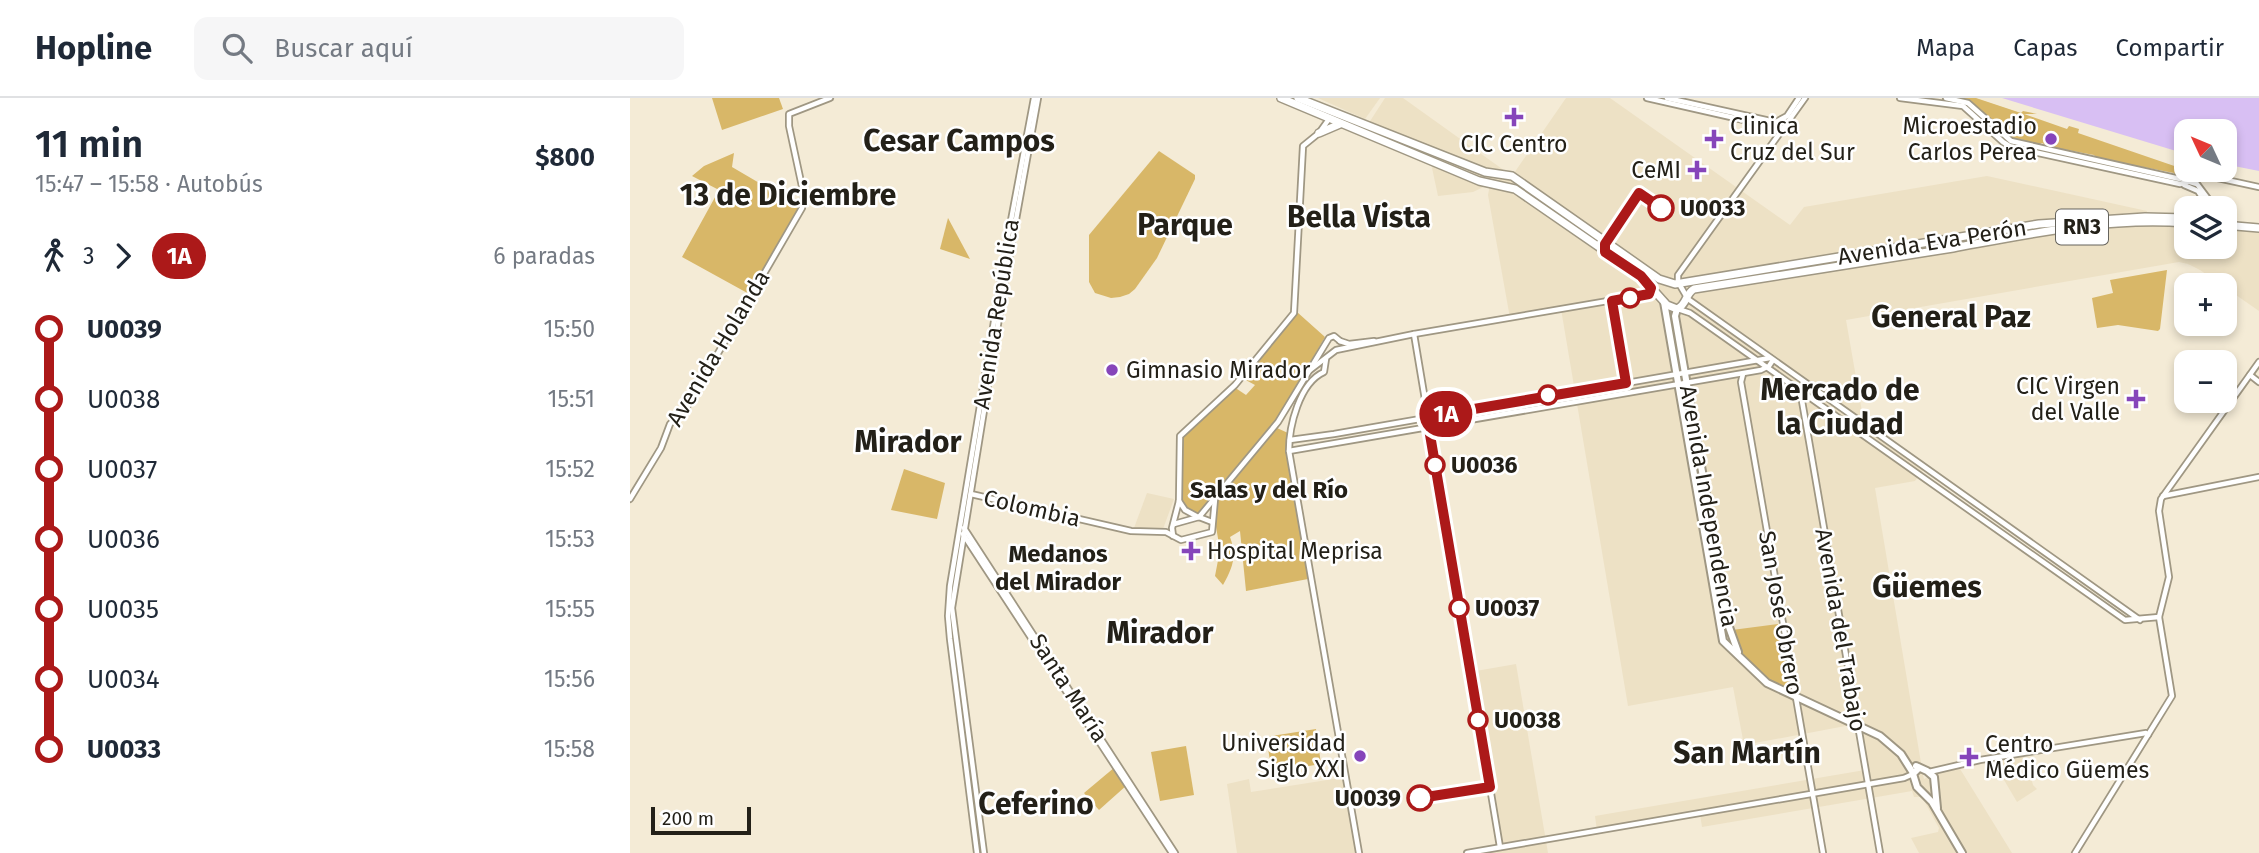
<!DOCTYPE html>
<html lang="es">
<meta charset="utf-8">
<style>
body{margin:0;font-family:"Fira Sans",sans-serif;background:#f6f6f7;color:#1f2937;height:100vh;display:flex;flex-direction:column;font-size:26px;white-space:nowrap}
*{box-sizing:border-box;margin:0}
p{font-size:23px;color:#747a83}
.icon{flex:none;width:38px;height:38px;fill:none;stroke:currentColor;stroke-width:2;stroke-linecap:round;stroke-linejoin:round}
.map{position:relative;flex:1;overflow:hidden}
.side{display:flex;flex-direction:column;background:#fff;width:630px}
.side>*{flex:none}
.badge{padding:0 14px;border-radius:23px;font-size:24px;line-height:46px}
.needle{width:46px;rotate:314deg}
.fabs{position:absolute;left:1544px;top:21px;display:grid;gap:14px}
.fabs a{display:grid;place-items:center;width:63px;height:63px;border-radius:14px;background:#fff;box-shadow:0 4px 10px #0003;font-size:35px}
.scale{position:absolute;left:21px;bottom:18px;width:100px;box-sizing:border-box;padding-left:7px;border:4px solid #232018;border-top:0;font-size:19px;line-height:24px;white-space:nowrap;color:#232018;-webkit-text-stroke:5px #fff;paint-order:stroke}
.map>.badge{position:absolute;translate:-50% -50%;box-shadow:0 0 0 4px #fff}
.legs{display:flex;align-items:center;gap:10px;height:77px;padding:0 35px;font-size:23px}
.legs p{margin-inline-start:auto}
.head{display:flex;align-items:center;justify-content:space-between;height:119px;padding:0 35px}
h1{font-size:38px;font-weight:600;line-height:52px}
ul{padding:0 35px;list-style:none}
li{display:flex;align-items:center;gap:24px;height:70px;font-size:26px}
li i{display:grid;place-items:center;width:10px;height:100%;margin:0 9px;background:currentColor}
li i::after{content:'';width:18px;height:18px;margin:-9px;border:5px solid;border-radius:50%;background:#fff}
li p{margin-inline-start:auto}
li:first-child i{background:linear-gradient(#0000 50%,currentColor 0)}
li:last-child i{background:linear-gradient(currentColor 50%,#0000 0)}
header{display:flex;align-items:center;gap:42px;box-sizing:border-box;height:98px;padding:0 35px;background:#fff;border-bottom:2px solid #e0e1e3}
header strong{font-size:33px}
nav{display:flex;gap:38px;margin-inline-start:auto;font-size:24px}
.search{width:490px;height:63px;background:#f6f6f7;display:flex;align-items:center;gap:18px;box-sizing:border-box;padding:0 24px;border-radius:14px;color:#747a83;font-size:26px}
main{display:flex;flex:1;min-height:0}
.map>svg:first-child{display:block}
.built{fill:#ede1c5}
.green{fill:#d8b768}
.water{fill:#d8bff3}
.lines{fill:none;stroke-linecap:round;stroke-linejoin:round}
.tertiary-casing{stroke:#9f9783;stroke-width:8}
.primary-casing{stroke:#9f9783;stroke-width:10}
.trunk-casing{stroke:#9f9783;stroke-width:10}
.tertiary{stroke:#fff;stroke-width:4.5}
.primary{stroke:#fff;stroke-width:6}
.trunk{stroke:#fff;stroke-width:7}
.line-1-casing{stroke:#fff;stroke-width:16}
.line-1{stroke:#ac1919;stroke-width:10}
.poi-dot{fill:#8645ba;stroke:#fff;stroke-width:2.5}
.stop-1-dot{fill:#fff;stroke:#ac1919;stroke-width:3.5}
.labels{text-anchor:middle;stroke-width:5;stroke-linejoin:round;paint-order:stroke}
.shield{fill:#fff;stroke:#65635d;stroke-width:2}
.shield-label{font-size:21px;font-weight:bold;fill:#232018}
.poi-label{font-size:23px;fill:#232018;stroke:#fff;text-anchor:start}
.stop-label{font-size:23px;font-weight:bold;fill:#232018;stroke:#fff;text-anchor:start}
.street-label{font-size:23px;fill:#232018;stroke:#fff}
.neighbourhood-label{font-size:24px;font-weight:bold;fill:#232018;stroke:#fff}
.district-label{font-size:30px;font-weight:bold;fill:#232018;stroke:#fff}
</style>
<header>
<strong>Hopline</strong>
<div class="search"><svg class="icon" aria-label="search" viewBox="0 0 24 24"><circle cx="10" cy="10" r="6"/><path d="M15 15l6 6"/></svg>Buscar aquí</div>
<nav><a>Mapa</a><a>Capas</a><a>Compartir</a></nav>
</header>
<main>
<section class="side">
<div class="head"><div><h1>11 min</h1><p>15:47 – 15:58 · Autobús</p></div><b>$800</b></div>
<div class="legs"><svg class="icon" aria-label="walk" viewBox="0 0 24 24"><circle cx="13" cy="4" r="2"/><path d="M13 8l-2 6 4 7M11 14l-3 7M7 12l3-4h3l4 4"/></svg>3<svg class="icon" aria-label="forward" viewBox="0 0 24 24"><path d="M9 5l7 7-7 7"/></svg><b class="badge" style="background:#ac1919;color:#fff">1A</b><p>6 paradas</p></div>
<ul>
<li><i style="color:#ac1919"></i><b>U0039</b><p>15:50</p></li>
<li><i style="color:#ac1919"></i><span>U0038</span><p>15:51</p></li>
<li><i style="color:#ac1919"></i><span>U0037</span><p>15:52</p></li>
<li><i style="color:#ac1919"></i><span>U0036</span><p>15:53</p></li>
<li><i style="color:#ac1919"></i><span>U0035</span><p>15:55</p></li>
<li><i style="color:#ac1919"></i><span>U0034</span><p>15:56</p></li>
<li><i style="color:#ac1919"></i><b>U0033</b><p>15:58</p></li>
</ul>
</section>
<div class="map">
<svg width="1629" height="755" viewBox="0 0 1629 755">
<rect width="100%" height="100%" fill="#f4ebd6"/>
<g class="built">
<polygon points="688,0 750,0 735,21"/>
<polygon points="755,0 773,0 882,78 936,0 980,0 1160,127 1174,109 1357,78 1517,113 1516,119 1556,120 1556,149 1594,149 1594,122 1629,125 1629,213 1570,172 1558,166 1549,164 1216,222 1234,325 1295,370 1285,383 1245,390 1293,677 1294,681 1316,669 1327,666 1382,755 1289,755 1281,740 1308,734 1309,730 1292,699 1284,699 1282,693 1072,729 1070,716 967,733 965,718 1235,672 1226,626 1114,647 1103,589 998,608 931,211 880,220 858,97 860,86 843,94 808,98 802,70 804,64 733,34"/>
<polygon points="517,395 544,401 533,431 504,430"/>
<polygon points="886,566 918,755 837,755 870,750 840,574"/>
<polygon points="1395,658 1403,687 1407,691 1387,704 1364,665 1365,663"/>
<polygon points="716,679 729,755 607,755 597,686 619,681 621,694"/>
</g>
<g class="green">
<polygon points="82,0 149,0 153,11 92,32"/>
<path d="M 1331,0 L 1346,0 L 1391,15 L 1393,13 L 1407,16 L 1394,16 L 1437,31 L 1439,28 L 1449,31 L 1448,35 L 1556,72 L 1552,79 L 1546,78 L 1544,75 L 1466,60 L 1464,57 L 1427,50 L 1424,51 L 1412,45 L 1408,47 L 1390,41 L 1380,41 L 1362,21 C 1351,18 1343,5 1331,0 Z"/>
<polygon points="529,53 565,77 565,81 527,160 505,191 499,196 490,199 481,200 465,195 459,184 459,137"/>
<polygon points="104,55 102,69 172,110 121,197 52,159 89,92 62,78 74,68"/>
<polygon points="318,120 340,161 310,151"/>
<polygon points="1537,172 1530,231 1528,233 1488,227 1467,230 1462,200 1483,195 1480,182"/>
<polygon points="667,214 695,239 648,320 570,415 563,415 554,408 552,400 551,341 553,336 604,289 616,297 625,287 612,280"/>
<path d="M 647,330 L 658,335 L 657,360 L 678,481 L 616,493 L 610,433 L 600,439 C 607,458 603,469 593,487 L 585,478 L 590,452 L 584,417 L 588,402 Z"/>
<polygon points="274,371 315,385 307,421 261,412"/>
<path d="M 1148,526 L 1161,587 L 1158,593 C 1131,580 1111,562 1102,532 Z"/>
<polygon points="686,631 691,666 642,674 636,639"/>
<polygon points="556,648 564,697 530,703 521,654"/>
<polygon points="485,669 497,687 469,712 454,695"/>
</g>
<polygon class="water" points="1372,0 1629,0 1629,73 1594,66 1594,33 1556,33 1556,56"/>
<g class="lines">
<g class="tertiary-casing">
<g id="tertiary">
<polyline points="1017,0 1153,31"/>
<polyline points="1037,0 1145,24 1153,31"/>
<polyline points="1175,0 1048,177 1048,184 1058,201 1510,522"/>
<polyline points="1270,0 1333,8 1373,44 1381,49 1550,86 1557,84 1569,76"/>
<polyline points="1316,0 1338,5 1381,43 1550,81 1560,74 1629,89"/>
<polyline points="1146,24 1157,18 1169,0"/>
<polyline points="1557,83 1567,86 1585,110"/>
<polyline points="1554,87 1568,93 1579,110"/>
<polyline points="1594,121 1598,123"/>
<polyline points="1048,211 1060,215 1495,522 1529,519"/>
<polyline points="784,236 870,749"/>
<polyline points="710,243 719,246 744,243"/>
<path d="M 696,261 L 694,274 C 669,285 659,329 659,353 L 729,755"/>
<polyline points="680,272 706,252 784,236 1019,196 1021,188"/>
<polyline points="1113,276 1111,284 1193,755"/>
<polyline points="1620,277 1629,284"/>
<polyline points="1168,294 1172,303 1179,343 1250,755"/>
<polyline points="660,342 704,336 1140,260"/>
<polyline points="659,353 1131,272 1139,268 1143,262"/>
<polyline points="341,396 501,433 536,434 551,442 582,434 585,401"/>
<polyline points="1533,398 1629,379"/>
<polyline points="0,401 31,350 40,326 58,307 172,110 174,98 159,28 159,16 200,0"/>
<polyline points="549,403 555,412 568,419"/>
<polyline points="569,419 648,324 699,240 704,238 710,243"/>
<polyline points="544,426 569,419 582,424"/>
<polyline points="334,430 545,755"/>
<polyline points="333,436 542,755"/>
<polyline points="543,438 542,430 549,403 550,338 605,287 664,215 673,48 689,35 699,21"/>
<polyline points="1299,674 1350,662 1516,635 1518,637"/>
<polyline points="347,755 320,541 318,518 320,488 379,133 404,0"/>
<polyline points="354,755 322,510 376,177 408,0"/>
<polyline points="837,755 1274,680 1283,676"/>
<polyline points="1445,755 1542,598 1529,519 1539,479 1529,413 1531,401 1629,264"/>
</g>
</g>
<g class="primary-casing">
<g id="primary">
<polyline points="1034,204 1093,543 1137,585 1250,638 1271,656 1283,675"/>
<polyline points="1047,211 1045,218 1099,529 1108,554"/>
<polyline points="1286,668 1297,673 1304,679 1307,710"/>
<polyline points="1289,670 1283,676 1287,689 1302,704 1332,755"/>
</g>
</g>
<g class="trunk-casing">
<g id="trunk">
<path d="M 651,0 L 849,83 L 885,91 L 1011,178 L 1037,207 L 1047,211 C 1057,207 1055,196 1064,191 C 1150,177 1237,164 1323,150 C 1399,136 1477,119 1556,125"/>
<polyline points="668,0 855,74 882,78 1029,181 1045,186 1409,126 1515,119 1556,120"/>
<polyline points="689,35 710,26"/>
<polyline points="1594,127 1629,130"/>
</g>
</g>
<use href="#tertiary" class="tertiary"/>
<use href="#primary" class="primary"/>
<use href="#trunk" class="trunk"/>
</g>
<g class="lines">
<g class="line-1-casing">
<polyline id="line-1" points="790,700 860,689 797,319 996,285 982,203 1019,196 1021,190 1011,178 975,154 975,146 1009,95 1031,110"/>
</g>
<use href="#line-1" class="line-1"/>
</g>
<g class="poi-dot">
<path d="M880.5 8.5h7v7h7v7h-7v7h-7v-7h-7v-7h7z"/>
<path d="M1080.5 30.5h7v7h7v7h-7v7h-7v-7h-7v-7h7z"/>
<circle cx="1421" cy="41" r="7"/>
<path d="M1063.5 61.5h7v7h7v7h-7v7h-7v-7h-7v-7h7z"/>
<circle cx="482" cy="272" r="7"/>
<path d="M1502.5 290.5h7v7h7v7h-7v7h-7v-7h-7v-7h7z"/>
<path d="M557.5 442.5h7v7h7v7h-7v7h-7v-7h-7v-7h7z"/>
<circle cx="730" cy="658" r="7"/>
<path d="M1335.5 648.5h7v7h7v7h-7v7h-7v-7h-7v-7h7z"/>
</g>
<g class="stop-1-dot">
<circle cx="1031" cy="110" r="12"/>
<circle cx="1000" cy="200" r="9"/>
<circle cx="918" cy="297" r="9"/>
<circle cx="805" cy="367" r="9"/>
<circle cx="829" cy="510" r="9"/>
<circle cx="848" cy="622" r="9"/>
<circle cx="790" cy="700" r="12"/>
</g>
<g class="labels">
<rect class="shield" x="1426" y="111.5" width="52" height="35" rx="5"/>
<g class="shield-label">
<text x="1452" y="136">RN3</text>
</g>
<g class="poi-label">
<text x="1100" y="36">Clinica<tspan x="1100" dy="26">Cruz del Sur</tspan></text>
<text x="1407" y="36" text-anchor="end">Microestadio<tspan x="1407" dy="26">Carlos Perea</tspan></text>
<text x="884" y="54" text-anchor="middle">CIC Centro</text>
<text x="1051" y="80" text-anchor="end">CeMI</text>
<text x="496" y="280">Gimnasio Mirador</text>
<text x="1490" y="296" text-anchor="end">CIC Virgen<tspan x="1490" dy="26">del Valle</tspan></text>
<text x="577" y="461">Hospital Meprisa</text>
<text x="716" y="653" text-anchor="end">Universidad<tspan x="716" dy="26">Siglo XXI</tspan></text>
<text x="1355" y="654">Centro<tspan x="1355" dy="26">Médico Güemes</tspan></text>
</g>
<g class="stop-label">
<text x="1050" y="118">U0033</text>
<text x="821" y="375">U0036</text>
<text x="845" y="518">U0037</text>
<text x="864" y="630">U0038</text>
<text x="771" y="708" text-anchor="end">U0039</text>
</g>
<g class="street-label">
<text transform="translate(1302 144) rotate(-9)" y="8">Avenida Eva Perón</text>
<text transform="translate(366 216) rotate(-81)" y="8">Avenida República</text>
<text transform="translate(88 250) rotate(-59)" y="8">Avenida Holanda</text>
<text transform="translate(1079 408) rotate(80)" y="8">Avenida Independencia</text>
<text transform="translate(402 410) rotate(13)" y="8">Colombia</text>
<text transform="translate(1151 515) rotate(80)" y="8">San José Obrero</text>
<text transform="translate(1211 532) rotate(80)" y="8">Avenida del Trabajo</text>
<text transform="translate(439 590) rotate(57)" y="8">Santa María</text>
</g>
<g class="neighbourhood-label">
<text x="639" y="400">Salas y del Río</text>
<text x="428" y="464">Medanos<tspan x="428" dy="28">del Mirador</tspan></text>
</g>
<g class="district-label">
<text x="329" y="53">Cesar Campos</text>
<text x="158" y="107">13 de Diciembre</text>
<text x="729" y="129">Bella Vista</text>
<text x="555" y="137">Parque</text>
<text x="1321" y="229">General Paz</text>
<text x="1210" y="302">Mercado de<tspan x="1210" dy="34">la Ciudad</tspan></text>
<text x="278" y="354">Mirador</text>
<text x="1297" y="499">Güemes</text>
<text x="530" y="545">Mirador</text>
<text x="1117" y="665">San Martín</text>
<text x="406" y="716">Ceferino</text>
</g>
</g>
</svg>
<div class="fabs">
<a><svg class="needle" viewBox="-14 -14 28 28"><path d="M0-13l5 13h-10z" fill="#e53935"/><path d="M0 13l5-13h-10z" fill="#747a83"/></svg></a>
<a><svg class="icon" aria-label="layers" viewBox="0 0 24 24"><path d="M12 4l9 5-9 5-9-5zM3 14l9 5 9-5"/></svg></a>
<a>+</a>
<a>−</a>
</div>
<div class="scale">200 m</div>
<b class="badge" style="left:816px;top:316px;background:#ac1919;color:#fff">1A</b>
</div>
</main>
